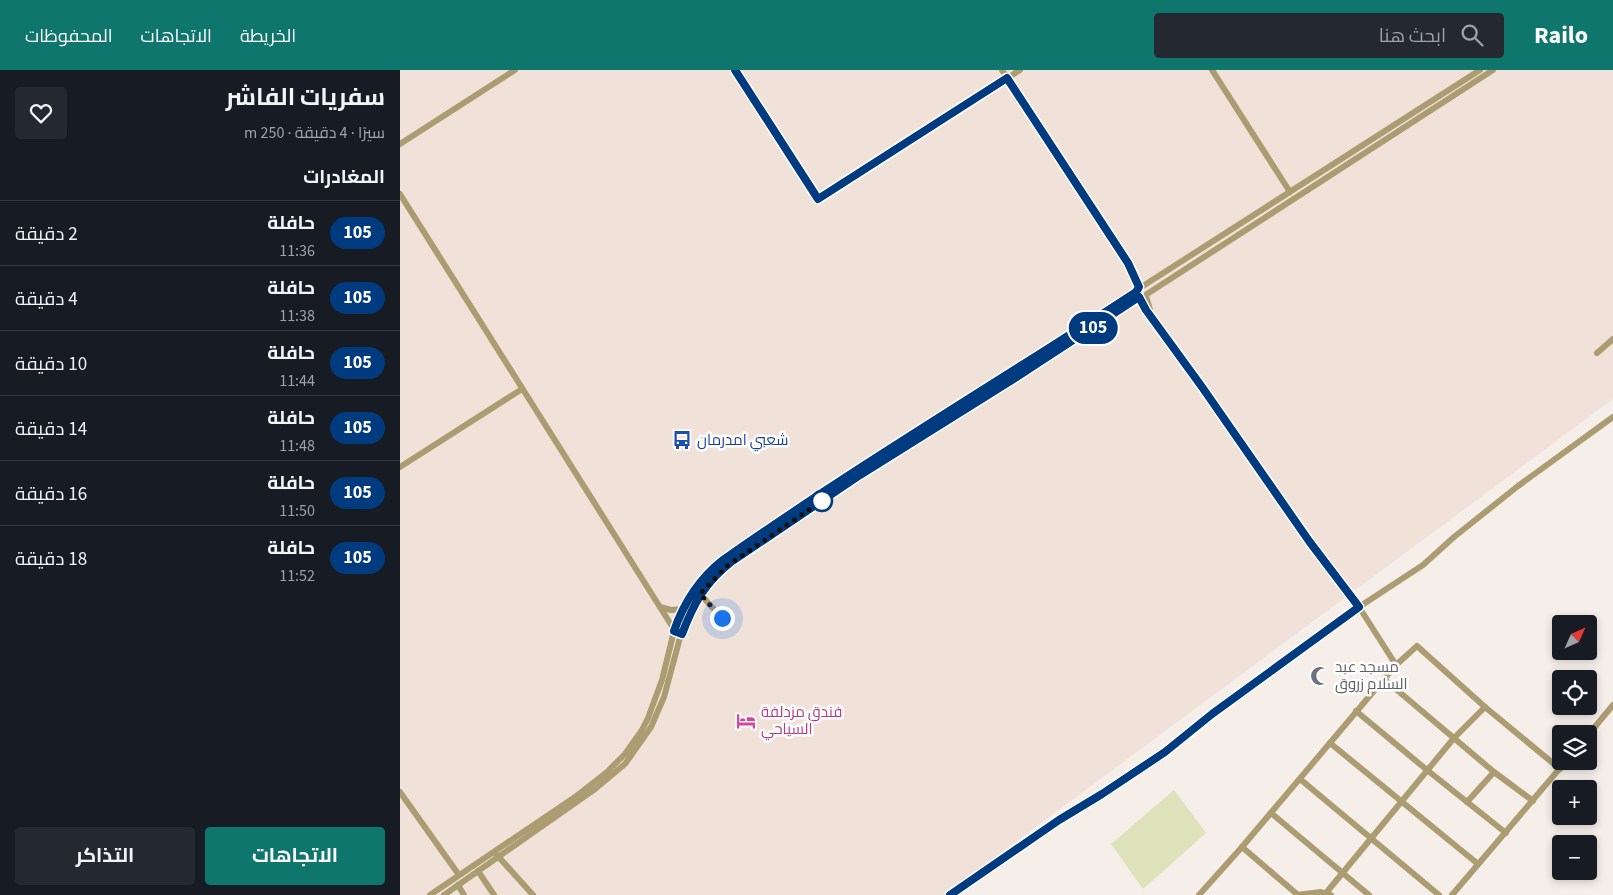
<!DOCTYPE html>
<html lang="ar">
<meta charset="utf-8">
<style>
body{margin:0;font-family:"Source Sans 3",Cairo,sans-serif;background:#242831;color:#f1f3f6;direction:rtl;height:100vh;display:flex;flex-direction:column;font-size:19px;white-space:nowrap}
*{box-sizing:border-box;margin:0}
p{font-size:16px;color:#9ea1a6}
.icon{flex:none;width:28px;height:28px;fill:none;stroke:currentColor;stroke-width:2;stroke-linecap:round;stroke-linejoin:round}
.map{position:relative;flex:1;overflow:hidden;direction:ltr}
.sheet{display:flex;flex-direction:column;background:#171b24;width:400px}
.sheet>*{flex:none}
.badge{padding:0 10px;border-radius:16px;font-size:18px;line-height:32px}
.needle{width:32px;rotate:45deg}
.tools{position:absolute;left:1152px;top:545px;display:grid;gap:10px}
.tools a{display:grid;place-items:center;width:45px;height:45px;border-radius:5px;background:#171b24;box-shadow:0 2px 8px #0003;font-size:25px}
.you{position:absolute;width:25px;height:25px;margin:-12px;border:4px solid #fff;border-radius:50%;background:#1a73e8;box-shadow:0 0 0 8px #1a73e833}
.map>.badge{position:absolute;translate:-50% -50%;box-shadow:0 0 0 2px #fff}
h2{padding:0 15px;font-size:19px;line-height:45px}
.round{display:grid;place-items:center;flex:none;width:52px;height:52px;border-radius:5px;background:#242831}
.headline{display:flex;align-items:center;justify-content:space-between;height:85px;padding:0 15px}
h1{font-size:24px;font-weight:700;line-height:38px}
.primary-button{display:flex;gap:10px;margin-top:auto;padding:10px 15px}
.primary-button a{flex:1;height:58px;border-radius:5px;background:#0f766e;color:#fff;font-size:20px;font-weight:700;line-height:58px;text-align:center}
.primary-button a+a{background:#242831;color:#f1f3f6}
ul{padding:0;list-style:none}
li{display:flex;align-items:center;gap:15px;height:65px;padding:0 15px;border-top:1px solid #363941}
li div{flex:1}
li b{display:block;font-size:19px}
li em{font-style:normal}
li .badge{min-width:55px;font-weight:700;text-align:center}
header{display:flex;align-items:center;gap:30px;box-sizing:border-box;height:70px;padding:0 25px;background:#0f766e;color:#fff}
header strong{font-size:24px}
nav{display:flex;gap:28px;margin-inline-start:auto;font-size:18px}
.search{width:350px;height:45px;background:#242831;display:flex;align-items:center;gap:12px;box-sizing:border-box;padding:0 18px;border-radius:5px;color:#9ea1a6;font-size:19px}
main{display:flex;flex:1;min-height:0}
.map>svg:first-child{display:block}
.built{fill:#f0e2d8}
.grass{fill:#dee2bb}
.lines{fill:none;stroke-linecap:round;stroke-linejoin:round}
.minor{stroke:#ab9c72;stroke-width:6}
.line-casing{stroke:#fff;stroke-width:11}
.line{stroke:#003b80;stroke-width:8}
.walk{stroke:#12100e;stroke-width:5;stroke-dasharray:0 9}
.stop-dot{fill:#fff;stroke:#003b80;stroke-width:2.5}
.labels{text-anchor:middle;stroke-width:5;stroke-linejoin:round;paint-order:stroke}
.transit-label{font-size:15px;fill:#164399;stroke:#fefdfc;text-anchor:start}
.worship-label{font-size:15px;fill:#5b616d;stroke:#fefdfc;text-anchor:start}
.hotel-label{font-size:15px;fill:#b23c85;stroke:#fefdfc;text-anchor:start}
</style>
<header>
<strong>Railo</strong>
<div class="search"><svg class="icon" aria-label="search" viewBox="0 0 24 24"><circle cx="10" cy="10" r="6"/><path d="M15 15l6 6"/></svg>ابحث هنا</div>
<nav><a>الخريطة</a><a>الاتجاهات</a><a>المحفوظات</a></nav>
</header>
<main>
<div class="map">
<svg width="1213" height="825" viewBox="0 0 1213 825">
<rect width="100%" height="100%" fill="#f5eee9"/>
<polygon class="built" points="0,0 1213,0 1213,329 544,825 0,825"/>
<polygon class="grass" points="774,720 806,763 743,819 711,774"/>
<g class="lines">
<g class="minor">
<polyline points="335,0 418,129 620,0"/>
<polyline points="602,0 728,193 739,217"/>
<polyline points="812,0 890,122"/>
<polyline points="0,74 115,0"/>
<polyline points="0,124 275,561"/>
<polyline points="743,216 1080,0"/>
<polyline points="747,224 1093,0"/>
<polyline points="746,226 751,243"/>
<polyline points="740,228 746,240 802,317 909,471 959,537 996,595"/>
<polyline points="1197,283 1213,269"/>
<polyline points="0,397 122,319"/>
<polyline points="300,524 322,548"/>
<polyline points="260,537 271,540 282,539"/>
<polyline points="984,609 1094,702 1133,731"/>
<polyline points="956,641 1027,700 1106,763"/>
<polyline points="1189,664 1213,635"/>
<polyline points="930,673 1078,794"/>
<polyline points="900,709 1039,825"/>
<polyline points="0,722 59,805"/>
<polyline points="1067,732 1094,702"/>
<polyline points="871,743 969,825"/>
<polyline points="842,777 898,825"/>
<polyline points="96,784 133,825"/>
<polyline points="78,801 94,825"/>
<polyline points="58,815 64,825"/>
<polyline points="926,823 1054,668 1085,637"/>
<polyline points="30,825 175,727 207,702 225,684 242,660 248,648 262,610 274,561 282,539 292,521 316,495 457,399 612,303 736,222"/>
<polyline points="44,825 195,719 225,694 251,657 264,627 281,564 288,546 300,524 321,501 460,405 615,308 739,227"/>
<polyline points="550,825 659,750 702,724 765,682 801,653 959,537 1023,495 1054,467 1118,416 1213,347"/>
<polyline points="799,825 842,777 984,609 996,595 1017,576 1085,637 1160,699"/>
<polyline points="896,825 921,822 931,825"/>
<polyline points="1052,825 1166,691"/>
</g>
</g>
<g class="lines">
<g class="line-casing">
<path id="line" d="M 335,0 L 418,129 L 607,8 L 728,193 L 739,217 L 736,222 C 598,312 457,396 323,490 C 299,509 284,532 274,561 L 282,564 C 293,535 305,512 331,492 L 460,405 L 615,308 L 739,227 L 746,240 L 802,317 L 909,471 L 959,537 L 812,644 L 765,682 L 702,724 L 659,750 L 550,825"/>
</g>
<use href="#line" class="line"/>
<polyline class="walk" points="322,548 300,524 327,496 422,431"/>
</g>
<defs>
<g id="bus-bare" transform="scale(1.5)"><path d="M-5-6H5V4H4V6H2V4H-2V6H-4V4H-5ZM-3.5-4V0h7V-4ZM-3.5 1.2v1.5H-2V1.2ZM2 1.2v1.5H3.5V1.2Z" fill="#1a4fb4" stroke="#fefdfc" stroke-width="2.5" paint-order="stroke"/></g>
<g id="mosque-bare" transform="scale(1.5)"><path d="M3.5-4.9A6 6 0 1 0 3.5 4.9A5 5 0 1 1 3.5-4.9Z" fill="#6b7280" stroke="#fefdfc" stroke-width="2.5" paint-order="stroke"/></g>
<g id="hotel-bare" transform="scale(1.5)"><path d="M-6-4.5h1.5V1H6V5H4.5V3h-9V5H-6ZM-4 0a1.8 1.8 0 1 1 3.6 0ZM.5 0V-2.5h3Q6-2.5 6 0Z" fill="#d1479c" stroke="#fefdfc" stroke-width="2.5" paint-order="stroke"/></g>
</defs>
<g fill-rule="evenodd">
<use href="#bus-bare" x="282" y="370"/>
<use href="#mosque-bare" x="920" y="606"/>
<use href="#hotel-bare" x="346" y="651"/>
</g>
<circle class="stop-dot" cx="422" cy="431" r="10"/>
<g class="labels">
<g class="transit-label">
<text x="297" y="375">شعبي امدرمان</text>
</g>
<g class="worship-label">
<text x="935" y="602">مسجد عبد<tspan x="935" dy="17">السلام زروق</tspan></text>
</g>
<g class="hotel-label">
<text x="361" y="647">فندق مزدلفة<tspan x="361" dy="17">السياحي</tspan></text>
</g>
</g>
</svg>
<div class="tools">
<a><svg class="needle" viewBox="-14 -14 28 28"><path d="M0-13l5 13h-10z" fill="#e53935"/><path d="M0 13l5-13h-10z" fill="#9ea1a6"/></svg></a>
<a><svg class="icon" aria-label="locate" viewBox="0 0 24 24"><circle cx="12" cy="12" r="6"/><path d="M12 2v4M12 18v4M2 12h4M18 12h4"/></svg></a>
<a><svg class="icon" aria-label="layers" viewBox="0 0 24 24"><path d="M12 4l9 5-9 5-9-5zM3 14l9 5 9-5"/></svg></a>
<a>+</a>
<a>−</a>
</div>
<div class="you" style="left:322px;top:548px"></div>
<b class="badge" style="left:693px;top:258px;background:#003b80;color:#fff">105</b>
</div>
<section class="sheet">
<div class="headline"><div><h1>سفريات الفاشر</h1><p>سيرًا · 4 دقيقة · 250 m</p></div><a class="round"><svg class="icon" aria-label="heart" viewBox="0 0 24 24"><path d="M12 20l-8-8c-3-5 5-10 8-4 3-6 11-1 8 4z"/></svg></a></div>
<h2>المغادرات</h2>
<ul>
<li><span class="badge" style="background:#003b80;color:#fff">105</span><div><b>حافلة</b><p>11:36</p></div><em>2 دقيقة</em></li>
<li><span class="badge" style="background:#003b80;color:#fff">105</span><div><b>حافلة</b><p>11:38</p></div><em>4 دقيقة</em></li>
<li><span class="badge" style="background:#003b80;color:#fff">105</span><div><b>حافلة</b><p>11:44</p></div><em>10 دقيقة</em></li>
<li><span class="badge" style="background:#003b80;color:#fff">105</span><div><b>حافلة</b><p>11:48</p></div><em>14 دقيقة</em></li>
<li><span class="badge" style="background:#003b80;color:#fff">105</span><div><b>حافلة</b><p>11:50</p></div><em>16 دقيقة</em></li>
<li><span class="badge" style="background:#003b80;color:#fff">105</span><div><b>حافلة</b><p>11:52</p></div><em>18 دقيقة</em></li>
</ul>
<div class="primary-button"><a>الاتجاهات</a><a>التذاكر</a></div>
</section>
</main>
